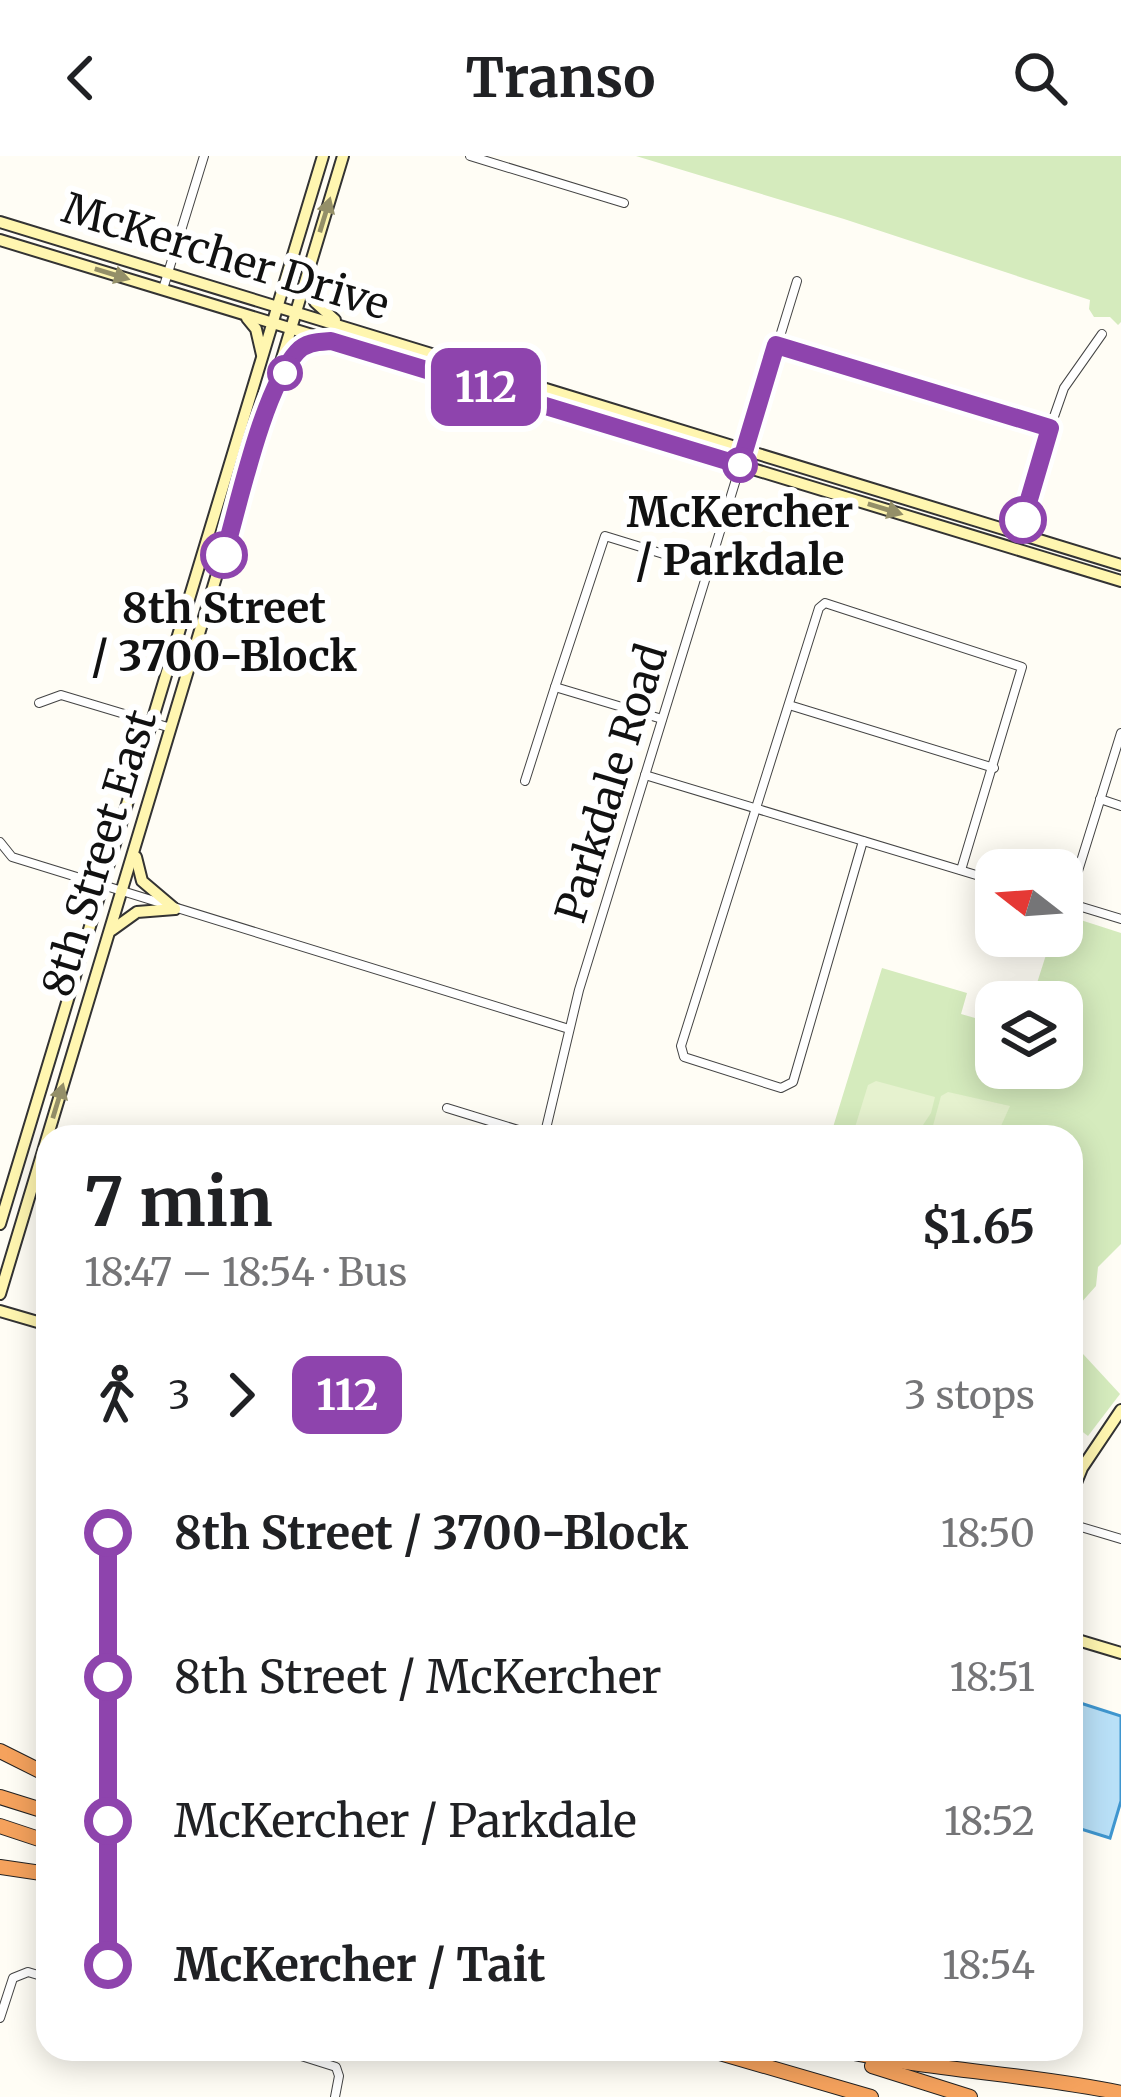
<!DOCTYPE html>
<meta charset="utf-8">
<style>
body{margin:0;font-family:Merriweather,serif;background:#f2f2f2;color:#202124;height:100vh;display:flex;flex-direction:column;font-size:45px;white-space:nowrap}
*{box-sizing:border-box;margin:0}
p{font-size:39px;color:#757577}
.icon{flex:none;width:66px;height:66px;fill:none;stroke:currentColor;stroke-width:2;stroke-linecap:round;stroke-linejoin:round}
.map{position:relative;flex:1;overflow:hidden}
.side{position:absolute;left:36px;top:969px;width:1047px;height:936px;display:flex;flex-direction:column;background:#fff;border-radius:36px;box-shadow:0 6px 30px #0003}
.side>*{flex:none}
.badge{padding:0 24px;border-radius:18px;font-size:42px;line-height:78px}
.needle{width:78px;rotate:287deg}
.tools{position:absolute;left:975px;top:693px;display:grid;gap:24px}
.tools a{display:grid;place-items:center;width:108px;height:108px;border-radius:24px;background:#fff;box-shadow:0 6px 30px #0003;font-size:60px}
.map>.badge{position:absolute;translate:-50% -50%;box-shadow:0 0 0 6px #fff}
.legs{display:flex;align-items:center;gap:18px;height:132px;padding:0 48px;font-size:39px}
.legs p{margin-inline-start:auto}
.headline{display:flex;align-items:center;justify-content:space-between;height:204px;padding:0 48px}
h1{font-size:66px;font-weight:700;line-height:90px}
ul{padding:0 48px;list-style:none}
li{display:flex;align-items:center;gap:42px;height:144px;font-size:45px}
li i{display:grid;place-items:center;width:18px;height:100%;margin:0 15px;background:currentColor}
li i::after{content:'';width:30px;height:30px;margin:-15px;border:9px solid;border-radius:50%;background:#fff}
li p{margin-inline-start:auto}
li:first-child i{background:linear-gradient(#0000 50%,currentColor 0)}
li:last-child i{background:linear-gradient(currentColor 50%,#0000 0)}
header{display:flex;justify-content:space-between;align-items:center;height:156px;padding:0 48px;background:#fff;font-size:54px;font-weight:700}
.map>svg:first-child{display:block}
.green{fill:#d5ebbd}
.pitch{fill:#e6f2cf}
.water{fill:#b9e0f7;stroke:#3f96cf;stroke-width:3}
.lines{fill:none;stroke-linecap:round;stroke-linejoin:round}
.street-casing{stroke:#444;stroke-width:10}
.secondary-casing{stroke:#333;stroke-width:14}
.highway-casing{stroke:#222;stroke-width:16}
.street{stroke:#fff;stroke-width:8}
.secondary{stroke:#fff6b0;stroke-width:10}
.highway{stroke:#f5a25d;stroke-width:14}
.oneway{fill:#948f68}
.line-1-casing{stroke:#fff;stroke-width:27}
.line-1{stroke:#8e44ad;stroke-width:18}
.stop-1-dot{fill:#fff;stroke:#8e44ad;stroke-width:6}
.labels{text-anchor:middle;stroke-width:12;stroke-linejoin:round;paint-order:stroke}
.street-label{font-size:42px;fill:#111;stroke:#fff}
.stop-label{font-size:42px;font-weight:bold;fill:#111;stroke:#fff}
</style>
<header><svg class="icon" aria-label="back" viewBox="0 0 24 24"><path d="M15 5l-7 7 7 7"/></svg>Transo<svg class="icon" aria-label="search" viewBox="0 0 24 24"><circle cx="10" cy="10" r="6"/><path d="M15 15l6 6"/></svg></header>
<div class="map">
<svg width="1121" height="1941" viewBox="0 0 1121 1941">
<rect width="100%" height="100%" fill="#fffdf5"/>
<g class="green">
<polygon points="636,0 1121,0 1121,166 1118,169 1110,161 1094,161 1089,153 1090,144 844,63"/>
<polygon points="1062,758 1121,777 1121,1088 1098,1111 1096,1130 1071,1158 1071,981 830,981 882,812 967,837 961,858 996,868 996,912 1062,912 1062,846 1031,846 1052,780 1062,780"/>
<polygon points="1071,1185 1120,1238 1088,1280 1071,1267"/>
</g>
<g class="pitch">
<polygon points="876,925 935,941 931,957 915,981 852,981 868,929"/>
<polygon points="948,936 1010,950 996,981 930,981 941,940"/>
</g>
<polygon class="water" points="1071,1544 1121,1560 1121,1645 1110,1682 1071,1670"/>
<g class="lines">
<g class="street-casing">
<g id="street">
<polyline points="470,0 624,47"/>
<polyline points="163,133 204,0"/>
<polyline points="776,189 1050,272 1018,378"/>
<polyline points="1050,272 1064,232 1102,178"/>
<polyline points="39,547 61,539 171,572"/>
<polyline points="789,549 994,612"/>
<polyline points="662,563 555,531 605,380 709,412"/>
<polyline points="645,619 996,725"/>
<polyline points="525,625 555,531"/>
<polyline points="1100,643 1121,650"/>
<polyline points="863,685 793,926 781,932 684,901 681,890 819,452 825,447 1022,511 961,714"/>
<polyline points="0,686 12,701 569,873"/>
<polyline points="1062,745 1121,763"/>
<polyline points="1068,747 1121,577"/>
<polyline points="447,952 541,981"/>
<polyline points="544,981 579,834 797,125"/>
<polyline points="1071,1368 1121,1383"/>
<polyline points="0,1862 13,1822 28,1816 48,1822"/>
<polyline points="279,1893 336,1911 339,1920 335,1941"/>
</g>
</g>
<g class="secondary-casing">
<g id="secondary">
<polyline points="0,66 1121,409"/>
<polyline points="0,84 1121,425"/>
<polyline points="308,121 315,146 335,164"/>
<polyline points="247,162 256,173 262,199"/>
<path d="M 286,216 C 293,201 300,187 318,186"/>
<polyline points="136,701 142,725 175,753"/>
<polyline points="112,774 137,756 175,753"/>
<polyline points="0,1068 323,0"/>
<polyline points="0,1138 343,0"/>
<polyline points="0,1155 48,1169"/>
<polyline points="1071,1339 1082,1312 1121,1254"/>
<polyline points="1071,1482 1121,1497"/>
</g>
</g>
<g class="highway-casing">
<g id="highway">
<polyline points="0,1595 48,1619"/>
<polyline points="0,1641 48,1656"/>
<polyline points="0,1670 48,1686"/>
<polyline points="0,1711 48,1718"/>
<polyline points="706,1893 871,1941"/>
<path d="M 836,1893 C 930,1915 1027,1917 1121,1937"/>
<polyline points="872,1910 970,1941"/>
</g>
</g>
<use href="#street" class="street"/>
<use href="#secondary" class="secondary"/>
<use href="#highway" class="highway"/>
</g>
<defs><path id="oneway-solid" d="M-6-.8H1V-3.2L6.5 0L1 3.2V.8H-6Z" transform="scale(3)"/></defs>
<g class="oneway">
<use href="#oneway-solid" transform="translate(325 59) rotate(-73)"/>
<use href="#oneway-solid" transform="translate(112 118) rotate(17)"/>
<use href="#oneway-solid" transform="translate(885 353) rotate(17)"/>
<use href="#oneway-solid" transform="translate(58 945) rotate(-73)"/>
</g>
<g class="lines">
<g class="line-1-casing">
<path id="line-1" d="M 224,399 C 239,348 263,233 297,196 C 306,186 318,186 331,185 L 740,309 L 776,189 L 1050,272 L 1023,364"/>
</g>
<use href="#line-1" class="line-1"/>
</g>
<g class="stop-1-dot">
<circle cx="285" cy="217" r="15"/>
<circle cx="740" cy="309" r="15"/>
<circle cx="1023" cy="364" r="21"/>
<circle cx="224" cy="399" r="21"/>
</g>
<g class="labels">
<g class="street-label">
<text transform="translate(226 100) rotate(17)" y="15">McKercher Drive</text>
<text transform="translate(611 627) rotate(-73)" y="15">Parkdale Road</text>
<text transform="translate(99 697) rotate(-73)" y="15">8th Street East</text>
</g>
<g class="stop-label">
<text x="740" y="371">McKercher<tspan x="740" dy="48">/ Parkdale</tspan></text>
<text x="224" y="467">8th Street<tspan x="224" dy="48">/ 3700-Block</tspan></text>
</g>
</g>
</svg>
<div class="tools">
<a><svg class="needle" viewBox="-14 -14 28 28"><path d="M0-13l5 13h-10z" fill="#e53935"/><path d="M0 13l5-13h-10z" fill="#757577"/></svg></a>
<a><svg class="icon" aria-label="layers" viewBox="0 0 24 24"><path d="M12 4l9 5-9 5-9-5zM3 14l9 5 9-5"/></svg></a>
</div>
<b class="badge" style="left:486px;top:231px;background:#8e44ad;color:#fff">112</b>
<section class="side">
<div class="headline"><div><h1>7 min</h1><p>18:47 – 18:54 · Bus</p></div><b>$1.65</b></div>
<div class="legs"><svg class="icon" aria-label="walk" viewBox="0 0 24 24"><circle cx="13" cy="4" r="2"/><path d="M13 8l-2 6 4 7M11 14l-3 7M7 12l3-4h3l4 4"/></svg>3<svg class="icon" aria-label="forward" viewBox="0 0 24 24"><path d="M9 5l7 7-7 7"/></svg><b class="badge" style="background:#8e44ad;color:#fff">112</b><p>3 stops</p></div>
<ul>
<li><i style="color:#8e44ad"></i><b>8th Street / 3700-Block</b><p>18:50</p></li>
<li><i style="color:#8e44ad"></i><span>8th Street / McKercher</span><p>18:51</p></li>
<li><i style="color:#8e44ad"></i><span>McKercher / Parkdale</span><p>18:52</p></li>
<li><i style="color:#8e44ad"></i><b>McKercher / Tait</b><p>18:54</p></li>
</ul>
</section>
</div>
